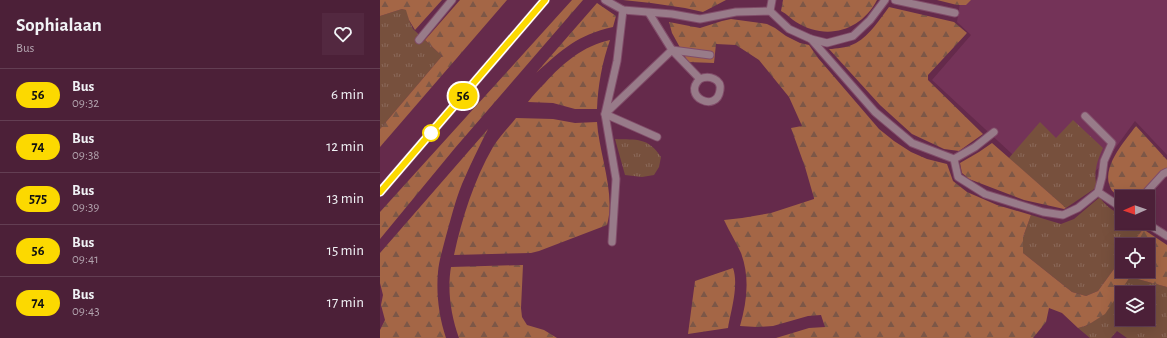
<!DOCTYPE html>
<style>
body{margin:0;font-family:"Alegreya Sans",sans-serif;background:#532840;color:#f1f3f6;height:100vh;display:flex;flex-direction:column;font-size:15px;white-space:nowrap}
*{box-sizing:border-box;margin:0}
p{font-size:13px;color:#b2a3ae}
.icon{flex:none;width:22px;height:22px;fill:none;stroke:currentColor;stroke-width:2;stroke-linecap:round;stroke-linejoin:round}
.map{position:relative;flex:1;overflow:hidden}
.details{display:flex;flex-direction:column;background:#4c2038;width:380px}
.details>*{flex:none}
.badge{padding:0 8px;border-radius:13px;font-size:14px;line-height:26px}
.needle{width:26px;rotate:268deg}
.tools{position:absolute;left:735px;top:190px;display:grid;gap:8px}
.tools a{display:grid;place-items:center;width:40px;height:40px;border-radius:0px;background:#4c2038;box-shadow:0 4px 16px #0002,0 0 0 1px #633e53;font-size:20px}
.map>.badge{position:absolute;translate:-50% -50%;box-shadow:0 0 0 2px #fff}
.round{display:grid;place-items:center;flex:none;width:42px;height:42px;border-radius:0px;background:#532840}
.summary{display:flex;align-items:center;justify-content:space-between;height:68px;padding:0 16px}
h1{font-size:19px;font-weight:700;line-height:30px}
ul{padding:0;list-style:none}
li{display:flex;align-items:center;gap:12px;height:52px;padding:0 16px;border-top:1px solid #633e53}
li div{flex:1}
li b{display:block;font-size:15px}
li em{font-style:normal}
li .badge{min-width:44px;font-weight:700;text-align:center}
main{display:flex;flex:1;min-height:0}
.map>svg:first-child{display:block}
.built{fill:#743358}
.grass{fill:url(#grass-tufts);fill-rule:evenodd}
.forest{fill:url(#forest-firs)}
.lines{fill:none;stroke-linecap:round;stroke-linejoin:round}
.service-casing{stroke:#814c69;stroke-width:9}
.secondary-casing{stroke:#814c69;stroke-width:10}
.service{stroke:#987b89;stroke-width:7}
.secondary{stroke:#c89ab1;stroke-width:8}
.line-casing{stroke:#fff;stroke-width:9}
.line{stroke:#fcd900;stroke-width:6}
.stop-dot{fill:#fff;stroke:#fcd900;stroke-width:2}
</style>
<main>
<section class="details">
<div class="summary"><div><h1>Sophialaan</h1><p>Bus</p></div><a class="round"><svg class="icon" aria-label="heart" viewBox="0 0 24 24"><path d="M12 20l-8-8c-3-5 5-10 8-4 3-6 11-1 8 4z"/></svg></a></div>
<ul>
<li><span class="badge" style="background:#fcd900;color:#111">56</span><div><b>Bus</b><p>09:32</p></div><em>6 min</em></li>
<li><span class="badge" style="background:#fcd900;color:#111">74</span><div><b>Bus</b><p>09:38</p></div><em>12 min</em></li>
<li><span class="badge" style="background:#fcd900;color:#111">575</span><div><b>Bus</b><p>09:39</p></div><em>13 min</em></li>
<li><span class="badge" style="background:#fcd900;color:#111">56</span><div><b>Bus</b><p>09:41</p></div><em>15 min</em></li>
<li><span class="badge" style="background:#fcd900;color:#111">74</span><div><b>Bus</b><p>09:43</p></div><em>17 min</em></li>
</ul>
</section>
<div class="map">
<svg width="787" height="338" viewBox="0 0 787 338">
<defs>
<pattern id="grass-tufts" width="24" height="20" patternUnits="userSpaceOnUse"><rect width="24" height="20" fill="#77503d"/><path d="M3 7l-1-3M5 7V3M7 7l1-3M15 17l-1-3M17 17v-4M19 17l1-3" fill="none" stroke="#8b695a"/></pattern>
<pattern id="forest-firs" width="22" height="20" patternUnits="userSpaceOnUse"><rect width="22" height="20" fill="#a46646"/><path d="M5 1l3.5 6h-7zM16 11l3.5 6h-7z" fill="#7c5747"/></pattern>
</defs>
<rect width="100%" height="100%" fill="#652a4b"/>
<polygon class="built" points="578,0 787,0 787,155 755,121 731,154 686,204 552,80 591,35 577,22 580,3"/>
<g class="grass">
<polygon points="22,9 27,10 29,20 33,29 62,56 0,129 0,16"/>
<path d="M 693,120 L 723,148 C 717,161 713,173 717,187 L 686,208 L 629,158 L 660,122 L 676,138 Z"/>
<path d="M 235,139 C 257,140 268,137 281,157 L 279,167 L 274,175 L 262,177 L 245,175 Z"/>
<path d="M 720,197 C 724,205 734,211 742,216 L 742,223 L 754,223 L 763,229 L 751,245 L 742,245 L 742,258 L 718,291 L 706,296 L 692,292 L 643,253 L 643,237 L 651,215 L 681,224 L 694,219 Z"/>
<path d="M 750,277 L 787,287 L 787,338 L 747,338 L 737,331 L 731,338 L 710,338 L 698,328 L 708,325 L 724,314 ZM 742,293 L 768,293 L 768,319 L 742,319 Z"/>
</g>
<g class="forest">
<polygon points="0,0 62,0 35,30 29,20 26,10 22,9 0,16"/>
<polygon points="80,0 127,0 0,147 0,129 62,56 45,40"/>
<polygon points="192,0 203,0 75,148 0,239 0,212"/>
<polygon points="243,0 346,0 323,12 305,8 271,3"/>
<path d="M 403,0 L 497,0 C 481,31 446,41 416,22 C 411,19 407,14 401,11 Z"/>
<polygon points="557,0 591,0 586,5 577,5"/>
<path d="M 217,3 L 236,16 L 233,27 C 197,35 183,49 156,73 Z"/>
<path d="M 509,7 L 574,22 L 587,33 L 548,75 L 548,80 L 603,134 L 579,151 L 564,149 L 532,134 L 500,105 L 449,49 L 452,49 C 460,48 469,47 476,43 C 490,35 500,19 509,7 Z"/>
<path d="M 351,19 L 387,24 L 395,28 L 406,36 L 420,43 L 429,45 L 438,58 L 499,129 L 514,141 L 531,152 L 547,159 L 567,164 L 573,181 L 587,192 L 617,205 L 651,215 L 643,237 L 643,253 L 692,292 L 706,296 L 718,291 L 742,258 L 742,271 L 768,271 L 768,245 L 751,245 L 763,229 L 787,245 L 787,287 L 750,277 L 725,314 L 708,325 L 698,328 L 682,313 L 669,308 L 666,322 L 653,338 L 396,338 L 429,328 L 445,327 L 441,315 L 428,316 L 393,326 L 377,327 L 360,326 C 367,302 370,277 361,253 C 356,242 349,231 344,220 L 362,218 L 391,213 L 434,199 L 434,198 L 425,167 L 411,128 L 422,126 L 409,97 L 379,60 L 356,45 L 336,44 L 334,63 L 308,62 L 292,33 L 289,22 L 320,28 L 342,21 Z"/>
<path d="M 230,40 C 222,63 218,85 217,109 L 195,109 L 173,103 L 148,102 C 153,95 159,89 165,83 C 183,63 203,46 230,40 Z"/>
<path d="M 136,118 L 173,119 L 195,123 L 217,122 C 219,154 236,194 227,225 L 159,251 L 151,253 L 74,255 C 82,218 94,180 113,147 C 119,137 129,127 136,118 Z"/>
<path d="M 756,126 L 787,160 L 787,168 L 776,177 L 758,197 L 742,197 L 742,199 C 739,196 733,193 731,189 C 720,168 744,142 756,126 Z"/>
<path d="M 108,129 C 99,147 90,165 82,184 C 75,201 71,219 66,236 C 63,248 59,260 58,272 C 56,294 59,317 66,338 L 0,338 L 0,330 L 5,320 L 1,305 L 3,295 L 0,283 L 0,253 Z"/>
<polygon points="612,143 686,208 684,209 644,200 589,179 582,173 580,163 599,152"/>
<path d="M 143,265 L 141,308 L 142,317 L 147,325 L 164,330 L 177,338 L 79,338 C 71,316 67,290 71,267 Z"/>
<path d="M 353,268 C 359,285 351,311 348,328 L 308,334 L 315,281 Z"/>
</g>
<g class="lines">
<g class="service-casing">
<g id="service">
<polyline points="225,0 243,10 292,14 320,19 356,12 390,11 409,29 431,39 495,112 532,143 574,159 578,177 605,194 663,212 683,215 698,208 718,192 742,208"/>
<polyline points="515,0 575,13"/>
<polyline points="390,11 392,0"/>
<path d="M 269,13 L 292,50 L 320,79 C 329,75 342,79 340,90 C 337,114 301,96 320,79"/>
<polyline points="431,39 447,43 473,36 490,20 505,0"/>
<polyline points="39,40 72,0"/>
<polyline points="705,116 732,143 724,161 722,177 718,192"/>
<polyline points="277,137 225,114 292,50 330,55"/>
<polyline points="574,159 595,147 614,132"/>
<polyline points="762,197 783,174 787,172"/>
<polyline points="766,223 787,236"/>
<polyline points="232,242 236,179 225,114 237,61 243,10"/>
</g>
</g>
<g class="secondary-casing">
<polyline id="secondary" points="0,192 165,0"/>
</g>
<use href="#service" class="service"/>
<use href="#secondary" class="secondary"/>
</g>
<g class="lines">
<g class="line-casing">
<polyline id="line" points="0,192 165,0"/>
</g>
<use href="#line" class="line"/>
</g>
<circle class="stop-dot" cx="51" cy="133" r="8"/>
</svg>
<div class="tools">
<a><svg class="needle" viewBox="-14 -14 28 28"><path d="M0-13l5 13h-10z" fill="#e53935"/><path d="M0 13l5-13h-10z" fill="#b2a3ae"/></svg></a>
<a><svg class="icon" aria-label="locate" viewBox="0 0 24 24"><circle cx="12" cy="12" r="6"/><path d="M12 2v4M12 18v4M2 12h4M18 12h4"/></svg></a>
<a><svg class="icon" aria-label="layers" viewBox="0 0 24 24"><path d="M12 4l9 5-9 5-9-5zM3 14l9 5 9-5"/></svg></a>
</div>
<b class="badge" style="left:83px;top:96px;background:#fcd900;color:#111">56</b>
</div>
</main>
